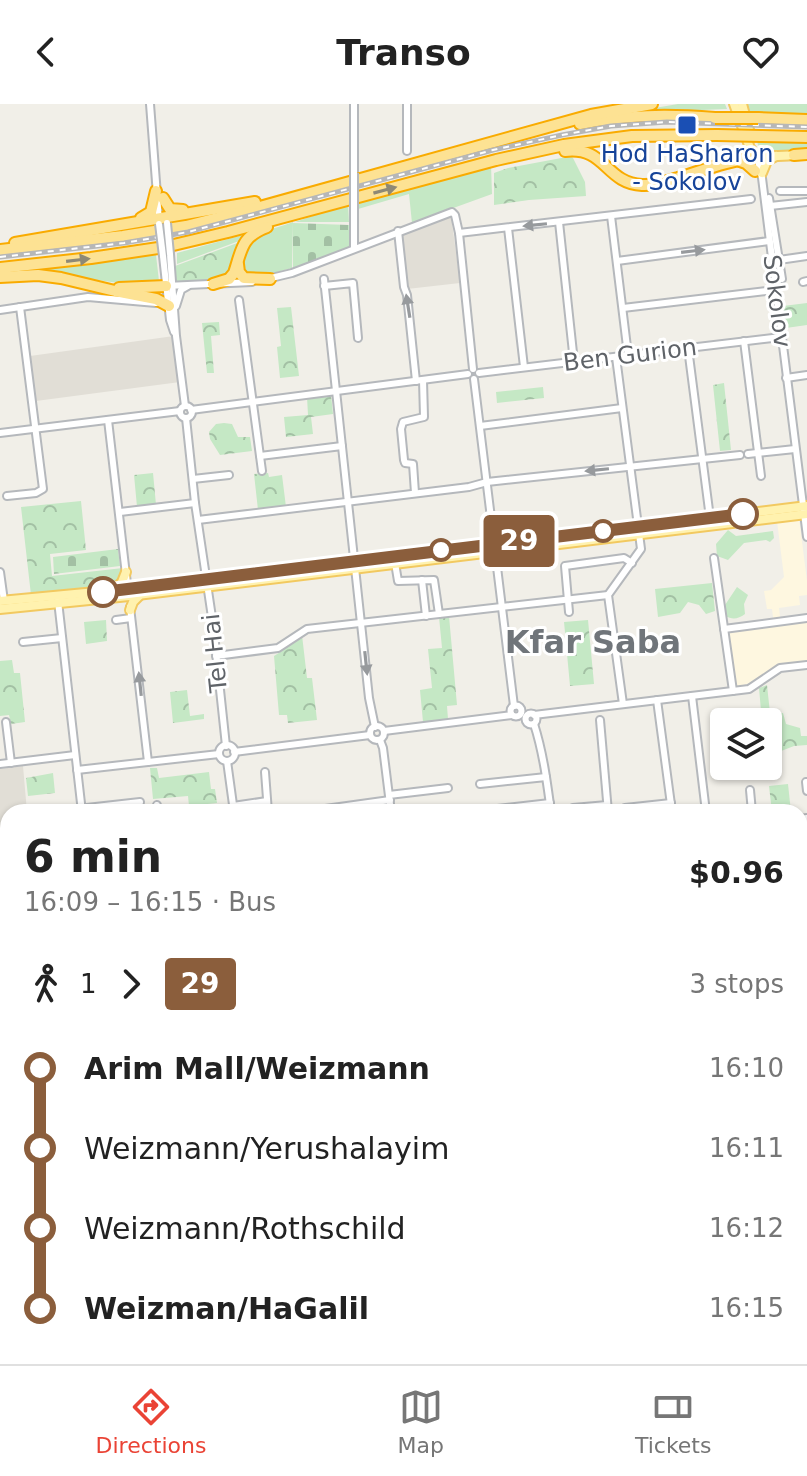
<!DOCTYPE html>
<meta charset="utf-8">
<style>
body{margin:0;font-family:"DejaVu Sans",sans-serif;background:#f6f6f6;color:#222;height:100vh;display:flex;flex-direction:column;font-size:30px;white-space:nowrap}
*{box-sizing:border-box;margin:0}
p{font-size:26px;color:#767676}
.icon{flex:none;width:44px;height:44px;fill:none;stroke:currentColor;stroke-width:2;stroke-linecap:round;stroke-linejoin:round}
.map{position:relative;flex:1;overflow:hidden}
.panel{position:absolute;left:0px;top:700px;width:808px;height:560px;display:flex;flex-direction:column;background:#fff;border-radius:24px 24px 0 0;box-shadow:0 2px 6px #0004}
.panel>*{flex:none}
.badge{padding:0 16px;border-radius:6px;font-size:28px;line-height:52px}
.controls{position:absolute;left:710px;top:604px;display:grid;gap:16px}
.controls a{display:grid;place-items:center;width:72px;height:72px;border-radius:8px;background:#fff;box-shadow:0 2px 6px #0004;font-size:40px}
.map>.badge{position:absolute;translate:-50% -50%;box-shadow:0 0 0 4px #fff}
.legs{display:flex;align-items:center;gap:12px;height:88px;padding:0 24px;font-size:26px}
.legs p{margin-inline-start:auto}
.headline{display:flex;align-items:center;justify-content:space-between;height:136px;padding:0 24px}
h1{font-size:44px;font-weight:700;line-height:60px}
ul{padding:0 24px;list-style:none}
li{display:flex;align-items:center;gap:28px;height:80px;font-size:30px}
li i{display:grid;place-items:center;width:12px;height:100%;margin:0 10px;background:currentColor}
li i::after{content:'';width:20px;height:20px;margin:-10px;border:6px solid;border-radius:50%;background:#fff}
li p{margin-inline-start:auto}
li:first-child i{background:linear-gradient(#0000 50%,currentColor 0)}
li:last-child i{background:linear-gradient(currentColor 50%,#0000 0)}
header{display:flex;justify-content:space-between;align-items:center;height:104px;padding:0 24px;background:#fff;font-size:36px;font-weight:700}
.menu{display:flex;justify-content:space-around;align-items:center;height:112px;border-top:2px solid #e0e0e0;background:#fff;font-size:22px;color:#767676}
.menu a{display:grid;justify-items:center;gap:4px}
.menu .active{color:#ea4335}
.map>svg:first-child{display:block}
.commercial{fill:#fef7e0}
.education{fill:#e1ded6}
.grass{fill:#c5e8c5}
.forest{fill:url(#forest-crowns)}
.cemetery{fill:url(#cemetery-stones)}
.lines{fill:none;stroke-linecap:round;stroke-linejoin:round}
.minor-casing{stroke:#b5b8bc;stroke-width:10}
.major-casing{stroke:#f2c960;stroke-width:12}
.highway-casing{stroke:#f9ab00;stroke-width:14}
.minor{stroke:#fff;stroke-width:6}
.major{stroke:#fff2af;stroke-width:8}
.highway{stroke:#fde293;stroke-width:10}
.rail-casing{stroke:#b6b7b8;stroke-width:5}
.rail{stroke:#fff;stroke-width:2;stroke-dasharray:6;stroke-linecap:butt}
.minor-bridge-casing{stroke:#b5b8bc;stroke-width:10;stroke-linecap:butt}
.highway-bridge-casing{stroke:#f9ab00;stroke-width:14;stroke-linecap:butt}
.minor-bridge{stroke:#fff;stroke-width:6}
.highway-bridge{stroke:#fde293;stroke-width:10}
.oneway{fill:#8e8975}
.oneway2{fill:#979a9d}
.line-1-casing{stroke:#fff;stroke-width:18}
.line-1{stroke:#8b5e3c;stroke-width:12}
.transit-dot{fill:#1a4fb4;stroke:#fff;stroke-width:3}
.stop-1-dot{fill:#fff;stroke:#8b5e3c;stroke-width:4}
.labels{text-anchor:middle;stroke-width:6;stroke-linejoin:round;paint-order:stroke}
.transit-label{font-size:24px;fill:#164399;stroke:#fff}
.street-label{font-size:24px;fill:#5f6368;stroke:#fff}
.district-label{font-size:32px;font-weight:bold;fill:#70757a;stroke:#fff}
</style>
<header><svg class="icon" aria-label="back" viewBox="0 0 24 24"><path d="M15 5l-7 7 7 7"/></svg>Transo<svg class="icon" aria-label="heart" viewBox="0 0 24 24"><path d="M12 20l-8-8c-3-5 5-10 8-4 3-6 11-1 8 4z"/></svg></header>
<div class="map">
<svg width="807" height="1260" viewBox="0 0 807 1260">
<defs>
<pattern id="forest-crowns" width="20" height="18" patternUnits="userSpaceOnUse" patternTransform="scale(2)"><rect width="20" height="18" fill="#c5e8c5"/><path d="M2 6a3 3 0 1 1 6 0M12 15a3 3 0 1 1 6 0" fill="none" stroke="#a3c0a4"/></pattern>
<pattern id="cemetery-stones" width="16" height="16" patternUnits="userSpaceOnUse" patternTransform="scale(2)"><rect width="16" height="16" fill="#c5e8c5"/><path d="M2 7V4a2 2 0 0 1 4 0v3zM10 15v-3a2 2 0 0 1 4 0v3z" fill="#a3c0a4"/></pattern>
</defs>
<rect width="100%" height="100%" fill="#f1efe8"/>
<polygon class="commercial" points="799,414 807,477 807,491 799,492 800,501 779,504 781,520 807,517 807,559 781,563 757,577 736,583 728,527 774,521 772,505 767,505 764,487 771,486 784,473 777,417"/>
<g class="education">
<polygon points="451,111 460,179 407,185 401,129"/>
<polygon points="174,232 180,278 36,297 30,252"/>
<polygon points="23,662 27,708 8,708 8,808 0,809 0,665"/>
</g>
<g class="grass">
<polygon points="678,0 725,0 727,5 625,9"/>
<polygon points="744,0 807,0 807,12 746,8"/>
<polygon points="757,37 807,37 807,47 760,49"/>
<polygon points="491,61 492,90 412,119 409,90 358,105 358,97"/>
<polygon points="348,100 349,118 295,118"/>
<path d="M 293,118 L 292,164 L 266,171 L 247,172 L 241,168 C 247,127 257,131 293,118 Z"/>
<polygon points="247,130 239,137 177,160 177,149"/>
<polygon points="156,151 159,177 125,180 22,165"/>
<polygon points="728,426 736,432 773,427 774,434 770,438 766,436 744,439 728,456 717,452 716,440"/>
<path d="M 737,483 L 748,491 L 744,500 L 745,510 C 738,515 733,516 725,512 L 725,501 Z"/>
</g>
<g class="forest">
<polygon points="572,52 585,78 586,92 529,96 494,101 494,69 508,64"/>
<polygon points="240,138 231,169 220,176 175,179 175,162"/>
<polygon points="807,199 807,221 786,224 783,202"/>
<polygon points="291,203 299,272 280,274 277,243 281,242 277,204"/>
<polygon points="219,218 220,231 211,232 214,269 207,269 202,219"/>
<polygon points="724,279 731,346 720,347 713,281"/>
<polygon points="543,283 544,294 497,299 496,288"/>
<polygon points="331,291 333,310 311,313 313,330 286,333 284,313 308,311 307,293"/>
<polygon points="224,319 232,320 238,333 250,333 252,347 220,351 210,335 209,328 216,320"/>
<polygon points="153,369 156,401 137,403 134,371"/>
<polygon points="268,369 269,373 282,371 286,403 258,406 254,370"/>
<polygon points="81,397 86,446 50,450 52,472 123,464 123,473 114,483 31,491 21,403"/>
<polygon points="712,479 715,507 706,510 699,501 688,498 680,509 658,513 655,485"/>
<polygon points="449,512 457,601 447,602 448,615 423,618 420,586 432,584 428,545 442,544 439,513"/>
<polygon points="106,516 107,537 86,540 84,518"/>
<polygon points="588,516 594,580 570,582 564,518"/>
<polygon points="302,531 307,574 312,574 317,616 288,619 287,611 279,611 274,552 282,547 293,532"/>
<polygon points="12,556 14,569 20,569 25,618 11,620 9,611 0,612 0,557"/>
<polygon points="767,581 770,609 783,609 786,620 800,624 801,632 807,632 807,641 794,642 776,649 779,674 769,675 768,618 762,618 759,584"/>
<polygon points="187,586 190,612 204,610 204,615 173,619 170,588"/>
<polygon points="150,664 157,664 159,674 209,668 211,685 215,685 217,699 189,702 188,692 153,695"/>
<polygon points="53,669 55,689 28,692 26,674"/>
<polygon points="788,680 791,708 772,708 769,682"/>
<polygon points="8,1086 8,1139 0,1142 0,1087"/>
</g>
<g class="cemetery">
<polygon points="293,119 349,121 351,143 293,165"/>
<polygon points="118,445 120,462 54,470 53,453"/>
</g>
<g class="lines">
<g class="minor-casing">
<g id="minor">
<polyline points="150,0 159,117"/>
<polyline points="407,0 407,47"/>
<polyline points="757,53 762,74 807,433"/>
<polyline points="354,69 354,0"/>
<polyline points="780,87 807,87"/>
<polyline points="769,94 782,175"/>
<polyline points="770,102 807,98"/>
<polyline points="354,105 354,144"/>
<polyline points="611,112 628,251"/>
<polyline points="559,118 574,258"/>
<polyline points="508,124 524,263"/>
<polyline points="398,127 404,183 407,191 416,277"/>
<polyline points="459,129 751,95"/>
<polyline points="170,150 176,232 185,302"/>
<polyline points="163,152 170,216 174,228"/>
<polyline points="779,156 807,152"/>
<polyline points="617,157 769,137"/>
<polyline points="267,175 292,169 452,108 455,111 459,129 473,265"/>
<polyline points="324,175 369,594 375,623"/>
<polyline points="803,178 807,177"/>
<polyline points="166,182 252,178"/>
<polyline points="324,182 353,179 358,234"/>
<polyline points="239,196 262,367"/>
<polyline points="176,202 181,186 188,182"/>
<polyline points="623,204 775,186"/>
<polyline points="0,206 88,193 156,199"/>
<polyline points="744,237 761,372"/>
<polyline points="688,244 710,414"/>
<polyline points="616,253 641,445 608,491 623,600"/>
<polyline points="479,269 781,233"/>
<polyline points="786,274 807,271"/>
<polyline points="474,275 514,602"/>
<circle cx="186" cy="308" r="6"/>
<polyline points="191,306 468,270"/>
<polyline points="186,314 195,399 213,520 226,642"/>
<polyline points="108,316 128,488"/>
<polyline points="480,322 622,304"/>
<polyline points="0,329 180,307"/>
<polyline points="748,350 795,345"/>
<polyline points="260,352 342,342"/>
<polyline points="193,375 229,371"/>
<polyline points="415,389 413,360 405,359 404,356 401,325 403,318 424,313 423,276"/>
<polyline points="7,392 36,389 43,385 20,203"/>
<polyline points="120,408 195,399"/>
<polyline points="198,416 469,383 487,378 740,351"/>
<polyline points="714,454 733,587"/>
<polyline points="395,459 398,477 434,476 439,510"/>
<polyline points="0,468 4,497"/>
<polyline points="422,476 426,512"/>
<polyline points="58,497 82,708"/>
<polyline points="130,503 148,658"/>
<polyline points="569,508 565,462 624,454 632,459"/>
<polyline points="116,516 131,514"/>
<polyline points="724,525 807,514"/>
<polyline points="23,538 62,534"/>
<polyline points="216,552 278,544 307,525 608,491"/>
<polyline points="692,592 706,708"/>
<polyline points="657,596 672,708"/>
<circle cx="516" cy="607" r="5.5"/>
<circle cx="531" cy="615" r="5.5"/>
<polyline points="534,611 749,585 780,564 807,561"/>
<polyline points="600,616 608,708"/>
<polyline points="6,618 11,659"/>
<path d="M 534,620 C 543,648 547,678 551,708"/>
<circle cx="377" cy="629" r="7"/>
<polyline points="384,627 512,611"/>
<polyline points="380,636 383,644 391,708"/>
<circle cx="227" cy="649" r="8"/>
<polyline points="234,648 370,631"/>
<polyline points="227,657 234,708"/>
<polyline points="0,660 75,651"/>
<polyline points="77,666 219,650"/>
<polyline points="265,668 268,708"/>
<polyline points="806,678 807,687"/>
<polyline points="480,680 546,673"/>
<polyline points="750,686 752,708"/>
<polyline points="389,691 448,684"/>
<polyline points="157,701 158,708"/>
<polyline points="233,702 267,697"/>
<polyline points="573,704 607,701"/>
<polyline points="625,704 671,699"/>
<polyline points="318,706 390,696"/>
<polyline points="51,708 140,698"/>
<polyline points="471,708 550,699"/>
<polyline points="800,715 807,714"/>
<polyline points="800,795 807,794"/>
<polyline points="0,813 8,812"/>
<polyline points="800,832 807,831"/>
<polyline points="0,836 7,898"/>
<polyline points="800,929 807,929"/>
<polyline points="800,953 807,952"/>
<polyline points="800,984 807,983"/>
<polyline points="800,1014 807,1013"/>
<polyline points="0,1025 8,1024"/>
<polyline points="0,1069 8,1068"/>
<polyline points="800,1079 807,1078"/>
<polyline points="800,1153 807,1152"/>
<polyline points="800,1233 807,1232"/>
</g>
</g>
<g class="major-casing">
<g id="major">
<polyline points="734,0 750,44 757,53"/>
<polyline points="742,0 751,33"/>
<polyline points="757,53 800,51"/>
<polyline points="762,69 767,57 776,52"/>
<polyline points="113,487 122,478 126,468"/>
<polyline points="0,497 128,485 807,402"/>
<polyline points="0,505 129,492 807,410"/>
<polyline points="130,506 133,498 140,491"/>
<polyline points="800,1035 807,1034"/>
<polyline points="800,1042 807,1041"/>
<polyline points="0,1149 8,1146"/>
<polyline points="0,1156 8,1153"/>
</g>
</g>
<g class="highway-casing">
<g id="highway">
<polyline points="758,14 807,16"/>
<path d="M 580,20 C 629,11 665,10 715,14"/>
<polyline points="761,32 807,33"/>
<path d="M 565,47 C 606,42 605,79 642,81 C 654,82 667,77 678,74 C 704,66 730,56 757,53"/>
<polyline points="794,51 807,50"/>
<polyline points="740,57 746,59 755,67"/>
<polyline points="163,94 170,105 183,106"/>
<polyline points="141,114 151,108 156,87"/>
<polyline points="15,139 255,98"/>
<polyline points="0,146 123,132 186,122 249,106 591,11 652,0"/>
<polyline points="238,160 239,168 244,174 270,175"/>
<polyline points="0,164 91,154 165,143 228,128 496,56 564,41 632,32 717,31"/>
<polyline points="0,173 38,171 61,174 115,187 156,195 169,202"/>
<path d="M 213,180 L 229,175 L 234,169 C 242,145 241,133 267,123"/>
<polyline points="119,184 166,182"/>
</g>
</g>
<use href="#minor" class="minor"/>
<use href="#major" class="major"/>
<use href="#highway" class="highway"/>
<g class="rail-casing">
<polyline id="rail" points="0,153 124,139 188,128 493,46 562,31 611,22 667,18 807,23"/>
</g>
<use href="#rail" class="rail"/>
<g class="minor-bridge-casing">
<g id="minor-bridge">
<polyline points="354,69 354,105"/>
<polyline points="167,119 170,150"/>
<polyline points="159,120 163,152"/>
</g>
</g>
<g class="highway-bridge-casing">
<g id="highway-bridge">
<polyline points="715,14 758,14"/>
<polyline points="717,31 761,32"/>
</g>
</g>
<use href="#minor-bridge" class="minor-bridge"/>
<use href="#highway-bridge" class="highway-bridge"/>
</g>
<defs><path id="oneway-solid" d="M-6-.8H1V-3.2L6.5 0L1 3.2V.8H-6Z" transform="scale(2)"/></defs>
<g class="oneway">
<use href="#oneway-solid" transform="translate(385 86) rotate(-15)"/>
<use href="#oneway-solid" transform="translate(78 156) rotate(-7)"/>
</g>
<g class="oneway2">
<use href="#oneway-solid" transform="translate(535 121) rotate(174)"/>
<use href="#oneway-solid" transform="translate(693 147) rotate(-7)"/>
<use href="#oneway-solid" transform="translate(408 202) rotate(-99)"/>
<use href="#oneway-solid" transform="translate(597 366) rotate(174)"/>
<use href="#oneway-solid" transform="translate(366 559) rotate(84)"/>
<use href="#oneway-solid" transform="translate(140 580) rotate(-96)"/>
</g>
<g class="lines">
<g class="line-1-casing">
<polyline id="line-1" points="103,488 743,410"/>
</g>
<use href="#line-1" class="line-1"/>
</g>
<rect class="transit-dot" x="677" y="11" width="20" height="20" rx="4"/>
<g class="stop-1-dot">
<circle cx="743" cy="410" r="14"/>
<circle cx="603" cy="427" r="10"/>
<circle cx="441" cy="446" r="10"/>
<circle cx="103" cy="488" r="14"/>
</g>
<g class="labels">
<g class="transit-label">
<text x="687" y="58">Hod HaSharon<tspan x="687" dy="28">- Sokolov</tspan></text>
</g>
<g class="street-label">
<text transform="translate(777 197) rotate(83)" y="8">Sokolov</text>
<text transform="translate(630 251) rotate(-7)" y="8">Ben Gurion</text>
<text transform="translate(215 549) rotate(-96)" y="8">Tel Hai</text>
</g>
<g class="district-label">
<text x="593" y="549">Kfar Saba</text>
</g>
</g>
</svg>
<div class="controls">
<a><svg class="icon" aria-label="layers" viewBox="0 0 24 24"><path d="M12 4l9 5-9 5-9-5zM3 14l9 5 9-5"/></svg></a>
</div>
<b class="badge" style="left:519px;top:437px;background:#8b5e3c;color:#fff">29</b>
<section class="panel">
<div class="headline"><div><h1>6 min</h1><p>16:09 – 16:15 · Bus</p></div><b>$0.96</b></div>
<div class="legs"><svg class="icon" aria-label="walk" viewBox="0 0 24 24"><circle cx="13" cy="4" r="2"/><path d="M13 8l-2 6 4 7M11 14l-3 7M7 12l3-4h3l4 4"/></svg>1<svg class="icon" aria-label="forward" viewBox="0 0 24 24"><path d="M9 5l7 7-7 7"/></svg><b class="badge" style="background:#8b5e3c;color:#fff">29</b><p>3 stops</p></div>
<ul>
<li><i style="color:#8b5e3c"></i><b>Arim Mall/Weizmann</b><p>16:10</p></li>
<li><i style="color:#8b5e3c"></i><span>Weizmann/Yerushalayim</span><p>16:11</p></li>
<li><i style="color:#8b5e3c"></i><span>Weizmann/Rothschild</span><p>16:12</p></li>
<li><i style="color:#8b5e3c"></i><b>Weizman/HaGalil</b><p>16:15</p></li>
</ul>
</section>
</div>
<nav class="menu">
<a class="active"><svg class="icon" aria-label="directions" viewBox="0 0 24 24"><path d="M12 3l9 9-9 9-9-9zM9 14v-3h6M13 9l2 2-2 2"/></svg>Directions</a>
<a><svg class="icon" aria-label="map" viewBox="0 0 24 24"><path d="M3 6l6-2 6 2 6-2v14l-6 2-6-2-6 2zM9 4v14M15 6v14"/></svg>Map</a>
<a><svg class="icon" aria-label="tickets" viewBox="0 0 24 24"><path d="M3 7h18v10H3zM15 7v10"/></svg>Tickets</a>
</nav>
